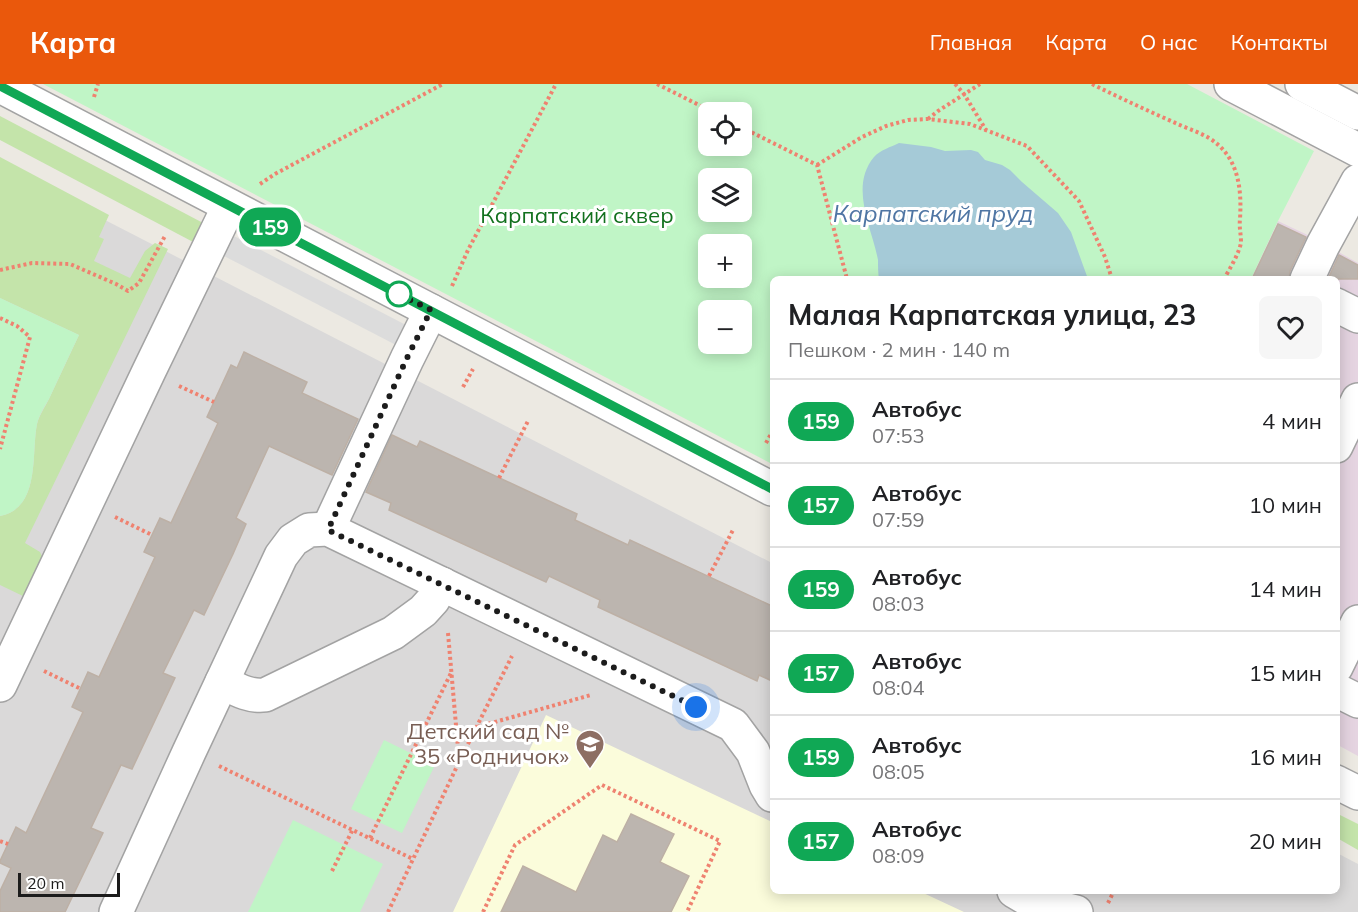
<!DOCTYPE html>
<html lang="ru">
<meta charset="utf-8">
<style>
body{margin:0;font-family:Mulish,sans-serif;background:#f6f6f6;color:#202124;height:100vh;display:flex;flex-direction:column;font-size:22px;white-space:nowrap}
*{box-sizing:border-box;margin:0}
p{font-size:20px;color:#757577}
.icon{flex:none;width:33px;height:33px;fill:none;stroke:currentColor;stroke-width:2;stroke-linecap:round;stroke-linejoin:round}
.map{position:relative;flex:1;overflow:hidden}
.drawer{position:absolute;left:770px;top:192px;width:570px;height:618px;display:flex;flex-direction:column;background:#fff;border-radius:9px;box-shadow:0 3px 15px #0003}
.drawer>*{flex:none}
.badge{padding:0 12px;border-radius:20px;font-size:21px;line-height:39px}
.controls{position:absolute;left:698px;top:18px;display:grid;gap:12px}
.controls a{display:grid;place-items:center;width:54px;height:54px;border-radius:9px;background:#fff;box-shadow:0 3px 15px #0003;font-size:30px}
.scale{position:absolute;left:18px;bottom:15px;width:102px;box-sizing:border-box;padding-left:6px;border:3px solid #1c1c1c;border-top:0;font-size:16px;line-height:21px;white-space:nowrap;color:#1c1c1c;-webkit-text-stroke:4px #fff;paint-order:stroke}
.you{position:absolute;width:30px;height:30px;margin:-15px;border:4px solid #fff;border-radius:50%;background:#1a73e8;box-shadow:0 0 0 9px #1a73e833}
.map>.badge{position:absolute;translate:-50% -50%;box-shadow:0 0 0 3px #fff}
.round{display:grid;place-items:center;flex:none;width:63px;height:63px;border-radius:9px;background:#f6f6f6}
.summary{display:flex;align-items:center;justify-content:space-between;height:102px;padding:0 18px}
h1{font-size:28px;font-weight:700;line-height:45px}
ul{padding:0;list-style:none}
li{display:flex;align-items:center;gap:18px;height:84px;padding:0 18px;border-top:2px solid #e0e0e0}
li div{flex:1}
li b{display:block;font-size:22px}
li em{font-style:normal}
li .badge{min-width:66px;font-weight:700;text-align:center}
header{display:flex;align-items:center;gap:36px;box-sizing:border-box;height:84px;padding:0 30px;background:#ea580c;color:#fff}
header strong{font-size:28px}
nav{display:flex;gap:33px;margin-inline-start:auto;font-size:21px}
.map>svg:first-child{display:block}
.residential{fill:#dad9d9}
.industrial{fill:#e5d4e1}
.education{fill:#fbfcdb}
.grass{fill:#c4e4aa}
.park{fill:#c0f5c6;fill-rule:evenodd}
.parking{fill:#dcdcdc}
.water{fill:#a5cad7}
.building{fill:#bcb5af;stroke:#bdb0a5;stroke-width:1.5}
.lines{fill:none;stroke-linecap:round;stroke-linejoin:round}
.minor-casing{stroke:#a3a3a3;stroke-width:36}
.path{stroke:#ef8270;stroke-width:4;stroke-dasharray:3 3;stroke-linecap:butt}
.minor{stroke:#fff;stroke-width:33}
.line-casing{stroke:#fff;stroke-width:14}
.line{stroke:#10a855;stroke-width:9}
.walk{stroke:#1c1c1c;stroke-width:6;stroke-dasharray:0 10.8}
.stop-dot{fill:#fff;stroke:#10a855;stroke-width:3}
.labels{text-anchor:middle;stroke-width:6;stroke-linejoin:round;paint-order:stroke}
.park-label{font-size:22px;fill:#12711e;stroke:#fff}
.education-label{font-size:22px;fill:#785e54;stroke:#fff;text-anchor:end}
.water-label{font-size:24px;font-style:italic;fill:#4f76a4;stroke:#fff}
</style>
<header>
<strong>Карта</strong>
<nav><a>Главная</a><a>Карта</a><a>О нас</a><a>Контакты</a></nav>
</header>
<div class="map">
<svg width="1358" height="828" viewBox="0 0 1358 828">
<rect width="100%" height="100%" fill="#ece9e2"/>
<polygon class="residential" points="0,82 772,479 772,807 1336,807 1337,769 1358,780 1358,828 0,828"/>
<polygon class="industrial" points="1278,137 1314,154 1358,179 1358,672 1336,660 1336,195 1251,195"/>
<polygon class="education" points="546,631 772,738 772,807 919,807 964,828 453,828"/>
<g class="grass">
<polygon points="0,32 205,140 195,159 0,56"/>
<path d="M 0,73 L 109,131 L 99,153 L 104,155 L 94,177 L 130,194 L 145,167 L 155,159 L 168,165 L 25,459 L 40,468 L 43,474 L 25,513 L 0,501 L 0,432 C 41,424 31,370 37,340 C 39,332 45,323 49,315 C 59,294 69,272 79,251 L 0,214 Z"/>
<polygon points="1336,729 1358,740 1358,766 1337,754"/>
</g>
<g class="park">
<path d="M 43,0 L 1187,0 L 1314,67 L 1278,137 L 1251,195 L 772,195 L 772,380 ZM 708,28 L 741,28 L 741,62 L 708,62 ZM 708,94 L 741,94 L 741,128 L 708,128 ZM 708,160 L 741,160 L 741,194 L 708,194 ZM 708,226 L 741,226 L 741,260 L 708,260 Z"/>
<path d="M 0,214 L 79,251 C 69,272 59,293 49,315 C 45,322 39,331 37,340 C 31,369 41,424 0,432 Z"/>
<polygon points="384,656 435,681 402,749 351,725"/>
<polygon points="293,736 383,780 360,828 248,828"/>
</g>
<polygon class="parking" points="232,151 406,241 396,261 222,171"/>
<path class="water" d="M 899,59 L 931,63 L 945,67 L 971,66 L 978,68 L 985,76 L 1002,81 L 1010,86 L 1022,98 L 1058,129 L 1071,148 L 1088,195 L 879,195 C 878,189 878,182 878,176 C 872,144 849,103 874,73 C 880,66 891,63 899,59 Z"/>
<g class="building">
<polygon points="1278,140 1306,153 1290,187 1289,195 1252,195"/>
<polygon points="1339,171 1358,181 1358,195 1328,195"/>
<polygon points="244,268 307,298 302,309 358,335 332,391 269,362 236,434 246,440 233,470 204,531 194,526 163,589 175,594 132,685 121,681 91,744 103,749 65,828 0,828 0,807 11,784 0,779 0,777 16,743 26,749 83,628 72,623 88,588 99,593 155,473 144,468 160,434 171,439 218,339 207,333 231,281 237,284"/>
<polygon points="392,351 417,363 420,357 577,430 575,436 628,461 630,456 772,522 772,597 759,591 757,597 598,523 600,516 549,492 546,498 389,426 391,419 366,408"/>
<polygon points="631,730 674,750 660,778 689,792 671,828 501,828 523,782 576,808 603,751 617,758"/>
</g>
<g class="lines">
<g class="minor-casing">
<g id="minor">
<polyline points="1231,0 1358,66"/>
<polyline points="1302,0 1358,29"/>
<polyline points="0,2 772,405"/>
<polyline points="1307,195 1323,161 1358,97"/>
<polyline points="1336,221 1358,232"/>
<polyline points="1336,362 1358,316"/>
<polyline points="328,445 407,275 431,227"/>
<polyline points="1336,583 1358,538"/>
<path d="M 222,598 C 236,605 249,613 265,611 L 393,549 L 423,527 L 433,516 L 442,500"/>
<polyline points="0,601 149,287 229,122"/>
<polyline points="1336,606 1358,617"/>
<polyline points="1336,698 1358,709"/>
<polyline points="1014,807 1031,817 1076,828"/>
<polyline points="116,828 189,668 281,472 293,456 309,446 328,445 733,641 753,668 766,701 772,711"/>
</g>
</g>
<g class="path">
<polyline points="657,0 713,28"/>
<polyline points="955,0 964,10 986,46"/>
<path d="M 1092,0 C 1118,13 1144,25 1171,37 C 1183,43 1197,47 1209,54 C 1238,72 1242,103 1240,135 C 1239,143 1241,150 1241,158 C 1240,168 1229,186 1224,195"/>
<polyline points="94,13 98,0"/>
<polyline points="928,35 938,27 980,0"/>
<polyline points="741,43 817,81 847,195"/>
<polyline points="817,81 862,53 886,42 908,36 928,35 970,40 1027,62 1079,117 1105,173 1112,195"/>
<polyline points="260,100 275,90 443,0"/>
<polyline points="0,186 32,179 70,180 116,200 128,207 139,199 165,152"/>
<polyline points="452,202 468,166 556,0"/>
<polyline points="0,234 17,242 30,253 0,365"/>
<polyline points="179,302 214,318"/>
<polyline points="463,303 473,285"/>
<polyline points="766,359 772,348"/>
<polyline points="499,394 528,337"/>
<polyline points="115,433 152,451"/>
<polyline points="709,492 733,446"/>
<polyline points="448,549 459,676"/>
<polyline points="44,587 81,605"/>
<polyline points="477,643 591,611"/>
<polyline points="219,682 413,775"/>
<polyline points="370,754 451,589"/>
<polyline points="0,757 8,760"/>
<polyline points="332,787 353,745"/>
<polyline points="1108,819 1114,807"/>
<polyline points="388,828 459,678 512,572"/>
<polyline points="483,828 515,761 602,701 720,757 687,828"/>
</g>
<use href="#minor" class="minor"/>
</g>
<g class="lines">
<g class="line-casing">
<polyline id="line" points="0,2 772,405"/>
</g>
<use href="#line" class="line"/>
<polyline class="walk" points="399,210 390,206 431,226 407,274 328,446 696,623"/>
</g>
<defs>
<g id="school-pin" transform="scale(1.5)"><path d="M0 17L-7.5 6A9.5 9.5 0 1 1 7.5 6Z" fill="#8d6e63" stroke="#fff"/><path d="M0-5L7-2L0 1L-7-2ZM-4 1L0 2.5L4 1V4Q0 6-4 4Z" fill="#fff"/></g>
</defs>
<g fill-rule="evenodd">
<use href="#school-pin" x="590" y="660"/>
</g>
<circle class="stop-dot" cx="399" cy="210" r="12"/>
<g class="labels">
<g class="park-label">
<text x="577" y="139">Карпатский сквер</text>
</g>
<g class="education-label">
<text x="569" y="655">Детский сад №<tspan x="569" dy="25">35 «Родничок»</tspan></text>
</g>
<g class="water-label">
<text x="933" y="138">Карпатский пруд</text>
</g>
</g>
</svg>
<div class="controls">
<a><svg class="icon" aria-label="locate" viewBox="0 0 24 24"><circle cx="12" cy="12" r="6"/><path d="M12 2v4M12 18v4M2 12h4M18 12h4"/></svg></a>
<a><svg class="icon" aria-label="layers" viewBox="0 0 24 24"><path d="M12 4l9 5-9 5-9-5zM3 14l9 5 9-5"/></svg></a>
<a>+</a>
<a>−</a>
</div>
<div class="scale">20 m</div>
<div class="you" style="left:696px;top:623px"></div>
<b class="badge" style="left:270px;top:143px;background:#10a855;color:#fff">159</b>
<section class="drawer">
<div class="summary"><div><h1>Малая Карпатская улица, 23</h1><p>Пешком · 2 мин · 140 m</p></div><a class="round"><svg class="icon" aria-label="heart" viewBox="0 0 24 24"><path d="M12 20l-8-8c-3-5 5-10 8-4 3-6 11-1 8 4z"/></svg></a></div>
<ul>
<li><span class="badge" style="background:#10a855;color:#fff">159</span><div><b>Автобус</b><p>07:53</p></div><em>4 мин</em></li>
<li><span class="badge" style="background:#10a855;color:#fff">157</span><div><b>Автобус</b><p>07:59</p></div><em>10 мин</em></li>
<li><span class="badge" style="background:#10a855;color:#fff">159</span><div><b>Автобус</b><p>08:03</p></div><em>14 мин</em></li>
<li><span class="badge" style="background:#10a855;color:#fff">157</span><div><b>Автобус</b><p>08:04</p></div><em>15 мин</em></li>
<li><span class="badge" style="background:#10a855;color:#fff">159</span><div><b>Автобус</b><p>08:05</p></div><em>16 мин</em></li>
<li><span class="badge" style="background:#10a855;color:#fff">157</span><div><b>Автобус</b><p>08:09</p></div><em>20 мин</em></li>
</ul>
</section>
</div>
